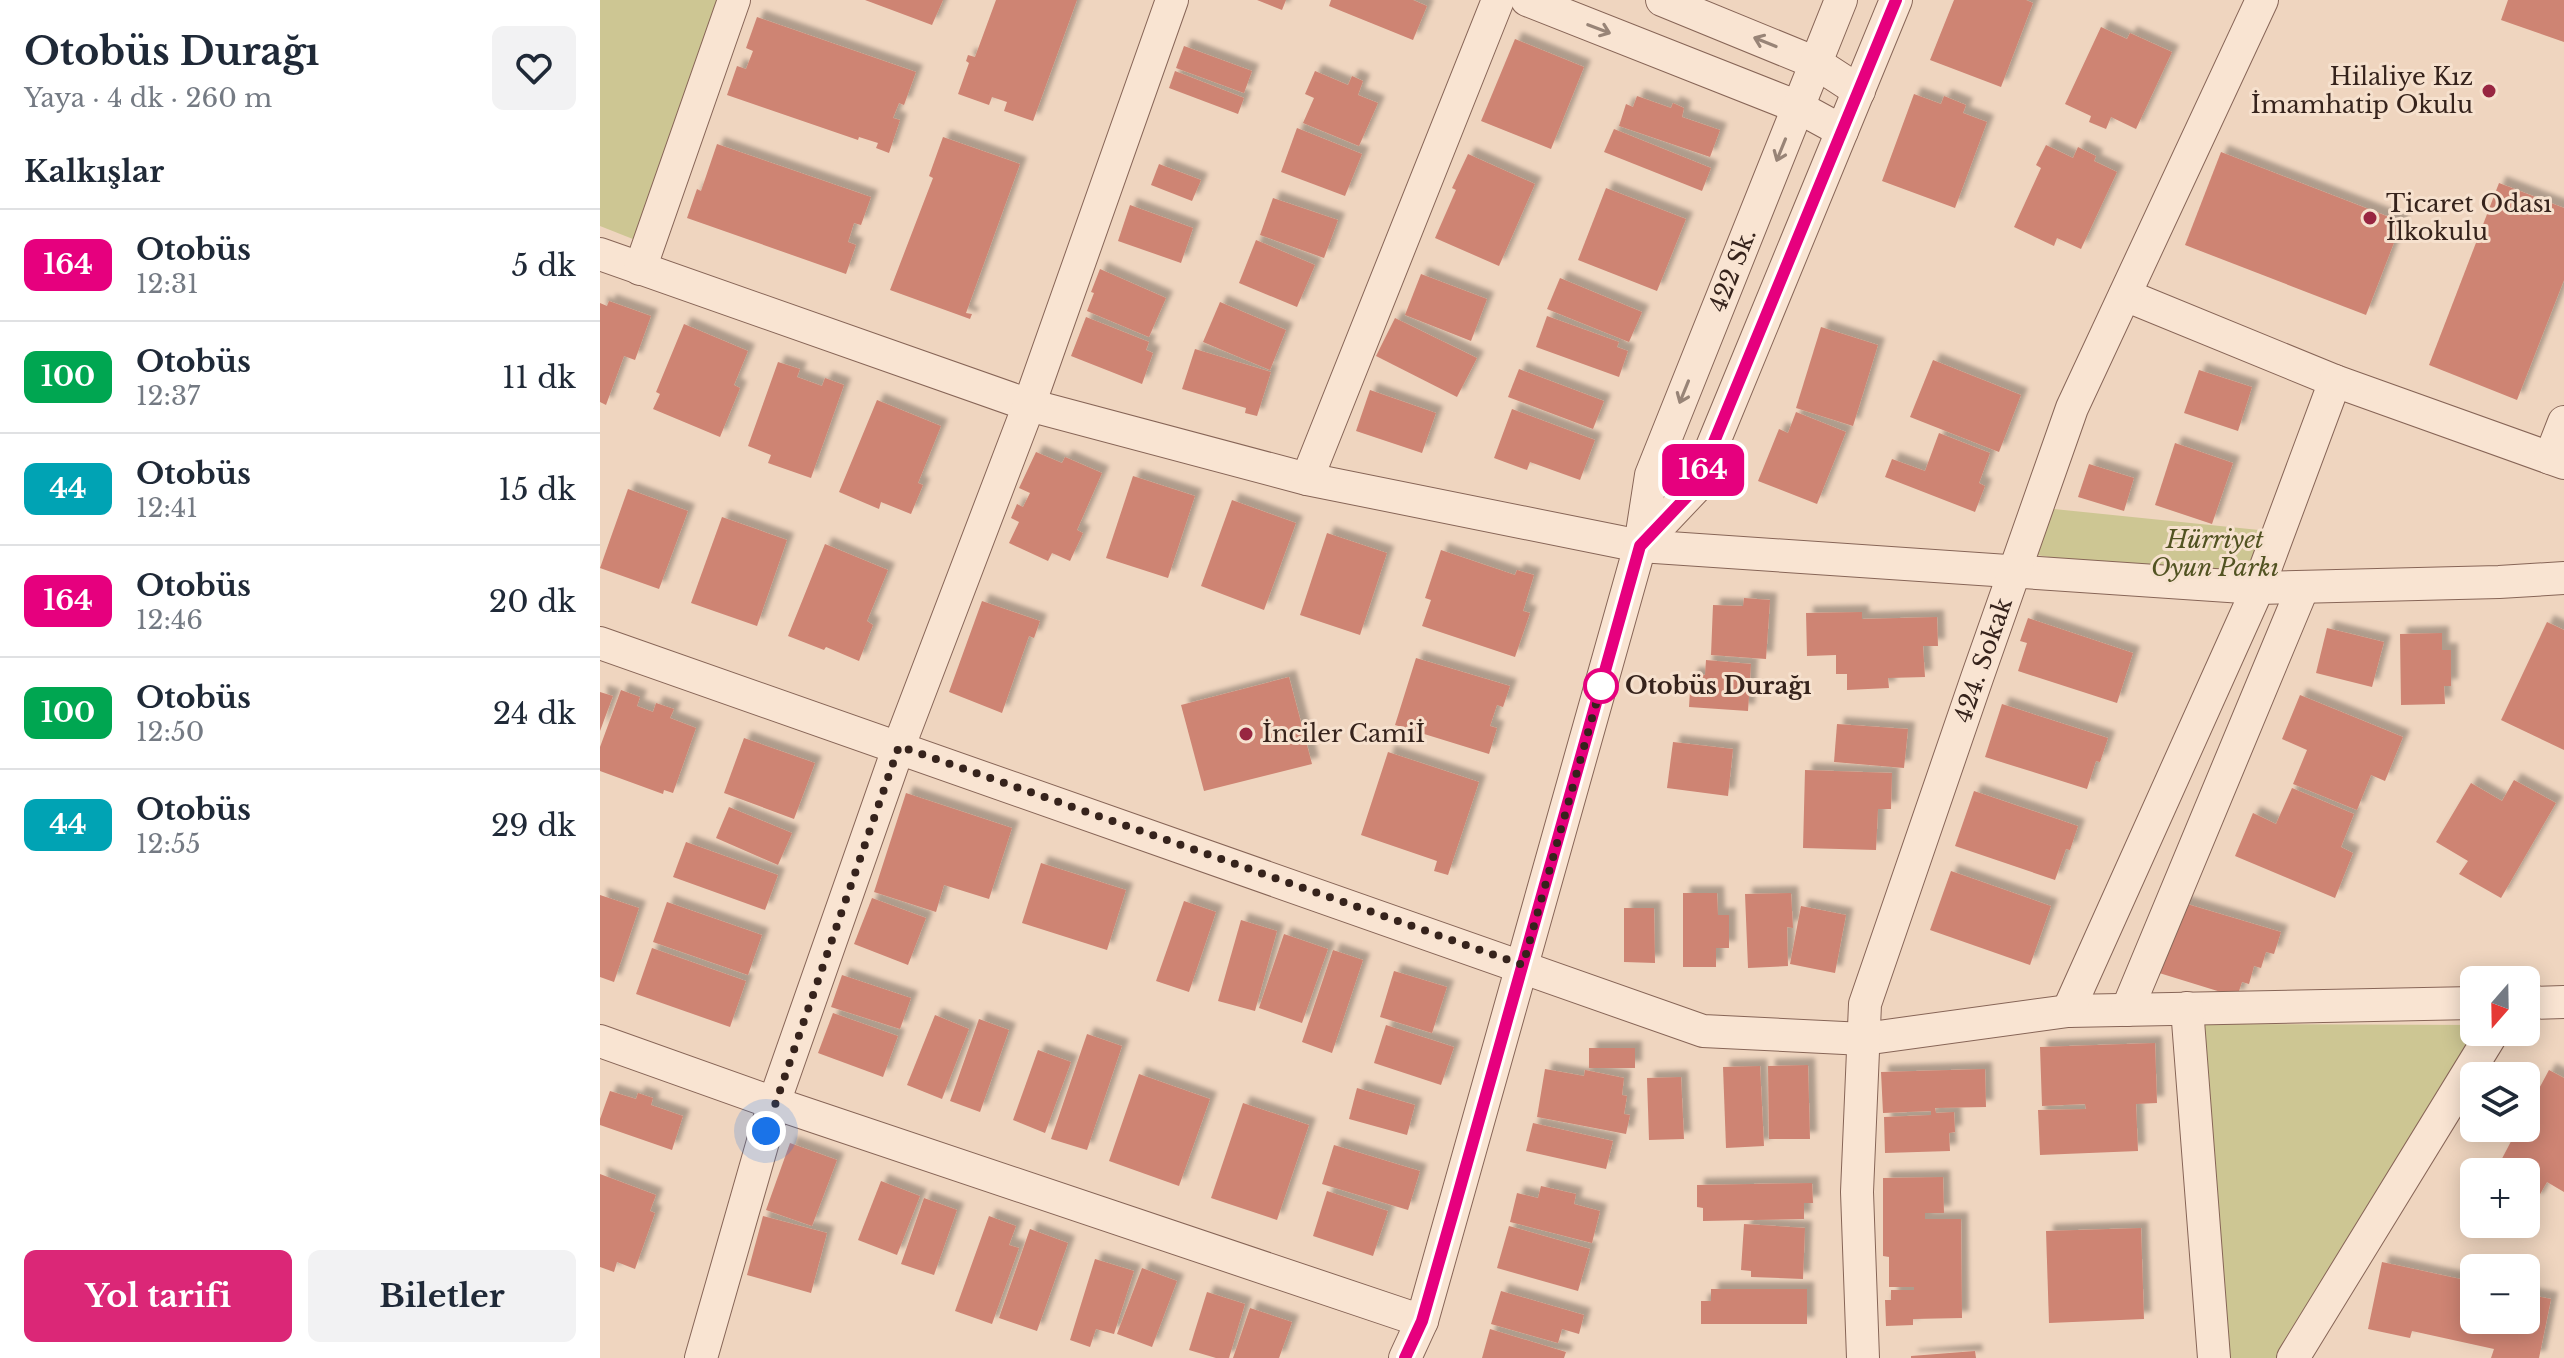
<!DOCTYPE html>
<html lang="tr">
<meta charset="utf-8">
<style>
body{margin:0;font-family:"Libre Baskerville",serif;background:#f2f2f3;color:#1f2937;height:100vh;display:flex;flex-direction:column;font-size:30px;white-space:nowrap}
*{box-sizing:border-box;margin:0}
p{font-size:26px;color:#747a83}
.icon{flex:none;width:44px;height:44px;fill:none;stroke:currentColor;stroke-width:2;stroke-linecap:round;stroke-linejoin:round}
.map{position:relative;flex:1;overflow:hidden}
.details{display:flex;flex-direction:column;background:#fff;width:600px}
.details>*{flex:none}
.badge{padding:0 16px;border-radius:12px;font-size:28px;line-height:52px}
.needle{width:52px;rotate:200deg}
.tools{position:absolute;left:1860px;top:966px;display:grid;gap:16px}
.tools a{display:grid;place-items:center;width:80px;height:80px;border-radius:12px;background:#fff;box-shadow:0 4px 20px #0003;font-size:40px}
.you{position:absolute;width:40px;height:40px;margin:-20px;border:6px solid #fff;border-radius:50%;background:#1a73e8;box-shadow:0 0 0 12px #1a73e833}
.map>.badge{position:absolute;translate:-50% -50%;box-shadow:0 0 0 4px #fff}
h2{padding:0 24px;font-size:30px;line-height:72px}
.round{display:grid;place-items:center;flex:none;width:84px;height:84px;border-radius:12px;background:#f2f2f3}
.head{display:flex;align-items:center;justify-content:space-between;height:136px;padding:0 24px}
h1{font-size:38px;font-weight:700;line-height:60px}
.button{display:flex;gap:16px;margin-top:auto;padding:16px 24px}
.button a{flex:1;height:92px;border-radius:12px;background:#db2777;color:#fff;font-size:32px;font-weight:700;line-height:92px;text-align:center}
.button a+a{background:#f2f2f3;color:#1f2937}
ul{padding:0;list-style:none}
li{display:flex;align-items:center;gap:24px;height:112px;padding:0 24px;border-top:2px solid #e0e1e3}
li div{flex:1}
li b{display:block;font-size:30px}
li em{font-style:normal}
li .badge{min-width:88px;font-weight:700;text-align:center}
main{display:flex;flex:1;min-height:0}
.map>svg:first-child{display:block}
.green{fill:#cdc693}
.building{fill:#ce8473;filter:url(#shadow)}
.lines{fill:none;stroke-linecap:round;stroke-linejoin:round}
.minor-casing{stroke:#876557;stroke-width:34}
.minor{stroke:#f9e4d2;stroke-width:32}
.oneway{stroke:#988477}
.line-casing{stroke:#fff;stroke-width:18}
.line{stroke:#e6007e;stroke-width:12}
.walk{stroke:#36231c;stroke-width:8;stroke-dasharray:0 14.4}
.poi-dot{fill:#982641;stroke:#f6e1ce;stroke-width:3}
.stop-dot{fill:#fff;stroke:#e6007e;stroke-width:4}
.labels{text-anchor:middle;stroke-width:6;stroke-linejoin:round;paint-order:stroke}
.poi-label{font-size:24px;fill:#36231c;stroke:#f6e1ce;text-anchor:start}
.street-label{font-size:24px;fill:#36231c;stroke:#f6e1ce}
.park-label{font-size:24px;font-style:italic;fill:#525322;stroke:#f6e1ce}
.stop-label{font-size:24px;font-weight:bold;fill:#36231c;stroke:#f6e1ce;text-anchor:start}
</style>
<main>
<section class="details">
<div class="head"><div><h1>Otobüs Durağı</h1><p>Yaya · 4 dk · 260 m</p></div><a class="round"><svg class="icon" aria-label="heart" viewBox="0 0 24 24"><path d="M12 20l-8-8c-3-5 5-10 8-4 3-6 11-1 8 4z"/></svg></a></div>
<h2>Kalkışlar</h2>
<ul>
<li><span class="badge" style="background:#e6007e;color:#fff">164</span><div><b>Otobüs</b><p>12:31</p></div><em>5 dk</em></li>
<li><span class="badge" style="background:#00a651;color:#fff">100</span><div><b>Otobüs</b><p>12:37</p></div><em>11 dk</em></li>
<li><span class="badge" style="background:#00a3b4;color:#fff">44</span><div><b>Otobüs</b><p>12:41</p></div><em>15 dk</em></li>
<li><span class="badge" style="background:#e6007e;color:#fff">164</span><div><b>Otobüs</b><p>12:46</p></div><em>20 dk</em></li>
<li><span class="badge" style="background:#00a651;color:#fff">100</span><div><b>Otobüs</b><p>12:50</p></div><em>24 dk</em></li>
<li><span class="badge" style="background:#00a3b4;color:#fff">44</span><div><b>Otobüs</b><p>12:55</p></div><em>29 dk</em></li>
</ul>
<div class="button"><a>Yol tarifi</a><a>Biletler</a></div>
</section>
<div class="map">
<svg width="1964" height="1358" viewBox="0 0 1964 1358">
<defs>
<filter id="shadow"><feDropShadow dx="7" dy="-7" stdDeviation="2" flood-color="#0004"/></filter>
</defs>
<rect width="100%" height="100%" fill="#efd5bf"/>
<g class="green">
<polygon points="0,0 134,0 48,245 0,226"/>
<polygon points="1454,509 1659,530 1658,588 1436,555"/>
<polygon points="1603,1024 1874,1025 1874,1032 1877,1032 1681,1358 1628,1358"/>
</g>
<g class="building">
<polygon points="265,0 343,0 332,25"/>
<polygon points="396,0 477,0 433,121 404,111 407,102 392,97 389,105 358,94 369,63 366,61 368,55 375,57"/>
<polygon points="657,0 686,0 682,10"/>
<polygon points="731,0 813,0 827,6 813,40 729,6"/>
<polygon points="1354,0 1426,0 1433,3 1401,87 1330,60"/>
<polygon points="1908,0 1964,0 1964,42 1901,20"/>
<polygon points="157,17 316,72 304,105 299,103 293,118 300,120 289,153 276,148 278,143 259,137 258,140 127,95 137,66 146,69 153,51 146,48"/>
<polygon points="1501,27 1527,39 1530,33 1572,52 1536,129 1511,117 1506,129 1489,122 1491,116 1465,104"/>
<polygon points="915,39 984,67 951,149 881,121"/>
<polygon points="584,46 652,71 644,93 576,68"/>
<polygon points="575,71 644,98 638,114 569,88"/>
<polygon points="715,71 748,85 752,76 763,81 758,95 778,103 759,146 703,123 714,98 705,94"/>
<polygon points="1314,94 1341,104 1344,96 1366,105 1363,113 1387,122 1355,208 1282,181"/>
<polygon points="1037,96 1071,108 1073,103 1084,108 1082,117 1120,130 1110,157 1019,126 1026,104 1033,107"/>
<polygon points="697,128 762,154 745,196 681,172"/>
<polygon points="1014,129 1111,168 1102,191 1004,152"/>
<polygon points="343,137 420,164 366,313 372,314 370,319 290,290 333,178 329,176"/>
<polygon points="117,144 271,197 261,225 254,223 248,242 256,245 246,274 87,218 97,189 101,191"/>
<polygon points="1446,145 1473,158 1478,147 1496,156 1494,161 1517,172 1481,249 1457,238 1454,246 1414,227 1441,168 1436,165"/>
<polygon points="1621,152 1802,222 1766,315 1585,245"/>
<polygon points="868,154 935,184 899,266 835,238 856,190 852,188"/>
<polygon points="559,164 601,180 592,201 551,185"/>
<polygon points="1899,183 1964,208 1964,280 1917,400 1829,365"/>
<polygon points="1006,188 1086,219 1057,291 978,260"/>
<polygon points="673,198 738,220 724,258 660,235"/>
<polygon points="530,205 593,228 581,263 518,241"/>
<polygon points="656,240 715,265 697,307 639,283"/>
<polygon points="500,269 566,298 549,337 487,311 494,293 491,292"/>
<polygon points="821,274 887,299 871,341 805,315"/>
<polygon points="960,278 1042,312 1029,342 947,309"/>
<polygon points="9,301 51,316 35,360 24,356 6,405 0,402 0,303 7,306"/>
<polygon points="620,302 686,330 670,370 603,342"/>
<polygon points="947,316 1019,342 1017,347 1028,351 1019,377 936,347"/>
<polygon points="486,317 549,342 546,350 553,353 542,384 471,356"/>
<polygon points="795,318 877,358 857,397 776,356"/>
<polygon points="84,324 148,351 134,385 140,388 120,437 53,409 60,394 56,392"/>
<polygon points="1221,327 1278,345 1253,426 1196,408"/>
<polygon points="595,349 671,372 657,416 645,413 646,408 582,389"/>
<polygon points="1333,360 1421,395 1399,452 1310,417"/>
<polygon points="178,362 200,369 197,377 222,386 225,378 244,385 211,478 168,463 171,455 148,446"/>
<polygon points="919,369 1004,401 993,429 908,397"/>
<polygon points="1599,370 1652,387 1638,431 1584,413"/>
<polygon points="770,390 836,413 822,453 756,431"/>
<polygon points="277,400 341,426 318,483 323,485 311,514 281,502 279,509 239,492"/>
<polygon points="912,409 995,440 980,480 930,462 927,470 894,458"/>
<polygon points="1196,412 1246,432 1217,504 1158,481 1179,429 1188,433"/>
<polygon points="1339,433 1390,453 1379,483 1385,486 1375,512 1285,477 1292,459 1325,471"/>
<polygon points="1575,443 1633,463 1612,524 1555,505"/>
<polygon points="436,452 462,463 465,457 502,473 477,530 483,533 470,561 452,553 448,561 409,543 419,522 411,518 417,504 423,507 430,493 419,488"/>
<polygon points="1489,464 1534,478 1524,511 1478,497"/>
<polygon points="533,476 595,496 568,578 506,558"/>
<polygon points="28,489 88,511 59,589 0,568"/>
<polygon points="632,500 696,523 664,610 601,586"/>
<polygon points="122,517 187,540 157,626 91,603"/>
<polygon points="727,533 787,553 760,635 700,615"/>
<polygon points="225,544 288,570 267,621 273,625 259,661 226,647 224,650 188,636"/>
<polygon points="841,550 915,575 917,570 934,575 923,611 930,613 915,657 822,626 831,600 825,598"/>
<polygon points="1144,598 1170,600 1166,659 1111,655 1113,605 1143,606"/>
<polygon points="382,601 440,621 434,638 429,636 402,713 349,692"/>
<polygon points="1262,612 1262,619 1337,617 1338,646 1323,646 1325,677 1288,678 1289,688 1247,690 1247,674 1236,674 1236,655 1207,656 1206,613"/>
<polygon points="1428,618 1533,653 1517,703 1418,671 1427,643 1420,641"/>
<polygon points="1947,622 1964,630 1964,750 1901,720"/>
<polygon points="1727,628 1784,642 1772,687 1716,673"/>
<polygon points="1842,633 1842,650 1851,650 1851,686 1844,686 1845,704 1801,705 1800,634"/>
<polygon points="816,658 910,686 903,707 897,705 890,726 897,728 889,754 795,725"/>
<polygon points="1106,660 1151,664 1148,711 1089,707 1091,674 1105,675"/>
<polygon points="689,677 712,764 604,791 581,705"/>
<polygon points="21,690 40,697 37,706 53,712 56,703 74,709 70,718 96,728 73,793 64,790 63,794 0,771 0,747"/>
<polygon points="0,692 13,696 0,731"/>
<polygon points="1700,695 1803,737 1785,781 1771,775 1757,810 1693,784 1707,750 1682,739"/>
<polygon points="1402,704 1508,738 1500,762 1496,761 1487,789 1385,757"/>
<polygon points="1237,724 1308,729 1304,768 1234,762"/>
<polygon points="144,738 215,763 194,819 124,793"/>
<polygon points="1073,742 1133,749 1128,796 1067,788"/>
<polygon points="788,752 879,782 848,875 834,871 837,861 761,835"/>
<polygon points="1205,770 1292,773 1291,809 1278,809 1276,850 1203,848"/>
<polygon points="1914,780 1956,803 1901,898 1859,874 1868,861 1836,842 1871,783 1902,801"/>
<polygon points="1692,788 1754,814 1741,847 1753,853 1735,898 1635,856 1653,813 1676,824"/>
<polygon points="1374,791 1478,826 1470,850 1466,849 1455,880 1355,846"/>
<polygon points="306,793 412,828 389,899 344,885 336,912 274,892"/>
<polygon points="129,807 192,833 178,865 116,838"/>
<polygon points="86,842 178,875 165,910 73,877"/>
<polygon points="441,863 526,890 507,950 422,923"/>
<polygon points="1351,871 1451,906 1430,965 1330,930"/>
<polygon points="1083,893 1117,893 1118,915 1129,915 1129,948 1116,948 1116,967 1083,967"/>
<polygon points="1191,893 1193,928 1187,927 1188,966 1148,968 1145,894"/>
<polygon points="0,895 39,908 14,982 0,977"/>
<polygon points="272,898 326,918 308,965 254,944"/>
<polygon points="584,901 616,912 589,992 556,981"/>
<polygon points="1577,901 1681,932 1674,954 1666,952 1661,968 1654,966 1649,984 1642,982 1637,997 1556,972"/>
<polygon points="67,902 162,935 148,975 53,942"/>
<polygon points="1201,906 1246,915 1235,973 1190,964"/>
<polygon points="1024,908 1054,908 1055,963 1024,962"/>
<polygon points="641,920 677,931 655,1011 618,1001"/>
<polygon points="684,934 728,949 702,1023 659,1008"/>
<polygon points="52,948 146,981 130,1027 36,994"/>
<polygon points="733,950 763,960 732,1053 702,1042"/>
<polygon points="794,971 847,987 832,1033 780,1017"/>
<polygon points="242,975 311,998 300,1029 231,1007"/>
<polygon points="233,1013 298,1036 283,1077 218,1053"/>
<polygon points="335,1015 369,1029 342,1099 307,1085"/>
<polygon points="379,1019 409,1030 380,1112 350,1101"/>
<polygon points="786,1025 854,1047 841,1085 774,1063"/>
<polygon points="487,1034 522,1046 487,1150 451,1139"/>
<polygon points="1555,1043 1557,1103 1536,1104 1538,1151 1440,1155 1438,1110 1486,1109 1485,1104 1442,1106 1440,1047"/>
<rect x="989" y="1048" width="46" height="20"/>
<polygon points="438,1050 471,1062 445,1133 413,1120"/>
<polygon points="1208,1065 1210,1139 1169,1139 1168,1066"/>
<polygon points="1160,1066 1164,1146 1126,1148 1123,1067"/>
<polygon points="945,1069 984,1076 985,1070 1024,1078 1022,1095 1027,1096 1024,1114 1030,1115 1026,1134 937,1117"/>
<polygon points="1385,1069 1386,1107 1335,1108 1336,1113 1354,1112 1355,1132 1349,1133 1350,1151 1285,1153 1284,1117 1331,1115 1331,1111 1283,1113 1281,1072"/>
<polygon points="1949,1070 1964,1078 1964,1192 1947,1182 1936,1201 1926,1196 1926,1172 1895,1172 1918,1128 1926,1128 1926,1113"/>
<polygon points="539,1074 610,1099 579,1186 509,1161"/>
<polygon points="1081,1077 1084,1139 1049,1140 1047,1078"/>
<polygon points="757,1088 815,1105 807,1135 749,1119"/>
<polygon points="10,1091 36,1099 38,1093 53,1098 51,1105 83,1116 72,1150 0,1125 0,1119"/>
<polygon points="643,1103 709,1125 677,1220 611,1198"/>
<polygon points="933,1123 1013,1141 1006,1169 926,1151"/>
<polygon points="190,1143 237,1160 212,1226 166,1210"/>
<polygon points="734,1145 820,1171 808,1210 722,1184"/>
<polygon points="0,1174 56,1195 50,1211 55,1213 35,1269 17,1262 14,1272 0,1267"/>
<polygon points="1343,1177 1344,1213 1325,1213 1325,1219 1361,1219 1362,1318 1313,1319 1313,1325 1286,1326 1285,1300 1291,1300 1291,1290 1314,1290 1314,1287 1289,1287 1289,1257 1283,1256 1283,1178"/>
<polygon points="281,1181 320,1196 297,1255 258,1240"/>
<polygon points="1212,1183 1213,1203 1204,1203 1204,1219 1103,1221 1103,1208 1097,1207 1097,1185"/>
<polygon points="941,1186 976,1194 974,1204 1000,1211 992,1243 910,1222 917,1193 938,1198"/>
<polygon points="727,1191 788,1211 773,1256 713,1236"/>
<polygon points="324,1198 357,1210 334,1275 301,1264"/>
<polygon points="163,1216 227,1233 211,1293 147,1275"/>
<polygon points="389,1216 416,1226 409,1245 419,1248 392,1324 355,1311"/>
<polygon points="1144,1224 1205,1228 1203,1279 1151,1277 1151,1271 1141,1270"/>
<polygon points="909,1226 990,1249 978,1291 897,1268"/>
<polygon points="1541,1228 1544,1319 1449,1323 1446,1231"/>
<polygon points="430,1229 468,1243 437,1331 399,1318"/>
<polygon points="495,1259 534,1271 514,1334 496,1329 490,1347 470,1340"/>
<polygon points="1782,1262 1874,1282 1874,1320 1926,1320 1926,1294 1951,1299 1939,1358 1891,1358 1894,1349 1812,1331 1810,1338 1768,1329"/>
<polygon points="542,1268 577,1281 552,1347 517,1334"/>
<polygon points="1111,1289 1207,1289 1207,1324 1101,1324 1101,1301 1111,1301"/>
<polygon points="901,1291 984,1315 979,1334 962,1329 958,1343 891,1324"/>
<polygon points="607,1292 645,1304 629,1358 616,1358 589,1350"/>
<polygon points="650,1308 692,1322 679,1358 633,1358"/>
<polygon points="890,1329 966,1352 964,1358 882,1358"/>
<polygon points="1375,1351 1376,1358 1311,1358 1311,1356"/>
</g>
<g class="lines">
<g class="minor-casing">
<g id="minor">
<polyline points="927,0 1198,107 1242,131"/>
<polyline points="1062,0 1216,63 1259,91"/>
<polyline points="0,254 429,405 707,479 1040,546 1658,588 1899,582 1964,578"/>
<polyline points="40,269 134,0"/>
<polyline points="1525,295 1735,381 1964,463"/>
<polyline points="1950,458 1964,422"/>
<polyline points="707,479 898,0"/>
<polyline points="1040,546 1095,488 1296,0"/>
<polyline points="0,643 1103,1031 1264,1039 1468,1011 1874,1003"/>
<polyline points="1926,1003 1964,1002"/>
<polyline points="1587,1008 1614,1358"/>
<polyline points="1527,1010 1703,587"/>
<polyline points="1468,1011 1658,588 1735,381"/>
<polyline points="0,1041 174,1103 822,1321"/>
<polyline points="101,1358 174,1103 299,746 429,405 572,0"/>
<path id="s1" d="M 805,1358 L 822,1321 L 1040,546 L 1051,475 L 1241,0"/>
<path id="s2" d="M 1263,1358 L 1257,1192 L 1265,1004 L 1377,678 L 1472,408 L 1662,0"/>
<polyline points="1693,1358 1893,1032"/>
</g>
</g>
<use href="#minor" class="minor"/>
</g>
<defs><path id="oneway-shaft" d="M-6 0H5M1.5-3L5.5 0L1.5 3" fill="none" stroke-width="1.6" stroke-linecap="round" stroke-linejoin="round" transform="scale(2)"/></defs>
<g class="oneway">
<use href="#oneway-shaft" transform="translate(999 29) rotate(21)"/>
<use href="#oneway-shaft" transform="translate(1165 42) rotate(-158)"/>
<use href="#oneway-shaft" transform="translate(1181 150) rotate(112)"/>
<use href="#oneway-shaft" transform="translate(1084 392) rotate(112)"/>
</g>
<g class="lines">
<g class="line-casing">
<polyline id="line" points="805,1358 822,1321 856,1202 1040,546 1095,488 1296,0"/>
</g>
<use href="#line" class="line"/>
<polyline class="walk" points="166,1131 299,746 923,965 1001,686"/>
</g>
<g class="poi-dot">
<circle cx="1889" cy="91" r="8"/>
<circle cx="1770" cy="218" r="8"/>
<circle cx="646" cy="734" r="8"/>
</g>
<circle class="stop-dot" cx="1001" cy="686" r="16"/>
<g class="labels">
<g class="poi-label">
<text x="1873" y="85" text-anchor="end">Hilaliye Kız<tspan x="1873" dy="28">İmamhatip Okulu</tspan></text>
<text x="1786" y="212">Ticaret Odası<tspan x="1786" dy="28">İlkokulu</tspan></text>
<text x="662" y="742">İnciler Camiİ</text>
</g>
<g class="street-label">
<text dy="8" stroke="none"><textPath href="#s1" startOffset="1138">422 Sk.</textPath></text>
<text dy="8" stroke="none"><textPath href="#s2" startOffset="718">424. Sokak</textPath></text>
</g>
<g class="park-label">
<text x="1615" y="548">Hürriyet<tspan x="1615" dy="28">Oyun Parkı</tspan></text>
</g>
<g class="stop-label">
<text x="1025" y="694">Otobüs Durağı</text>
</g>
</g>
</svg>
<div class="tools">
<a><svg class="needle" viewBox="-14 -14 28 28"><path d="M0-13l5 13h-10z" fill="#e53935"/><path d="M0 13l5-13h-10z" fill="#747a83"/></svg></a>
<a><svg class="icon" aria-label="layers" viewBox="0 0 24 24"><path d="M12 4l9 5-9 5-9-5zM3 14l9 5 9-5"/></svg></a>
<a>+</a>
<a>−</a>
</div>
<div class="you" style="left:166px;top:1131px"></div>
<b class="badge" style="left:1103px;top:470px;background:#e6007e;color:#fff">164</b>
</div>
</main>
